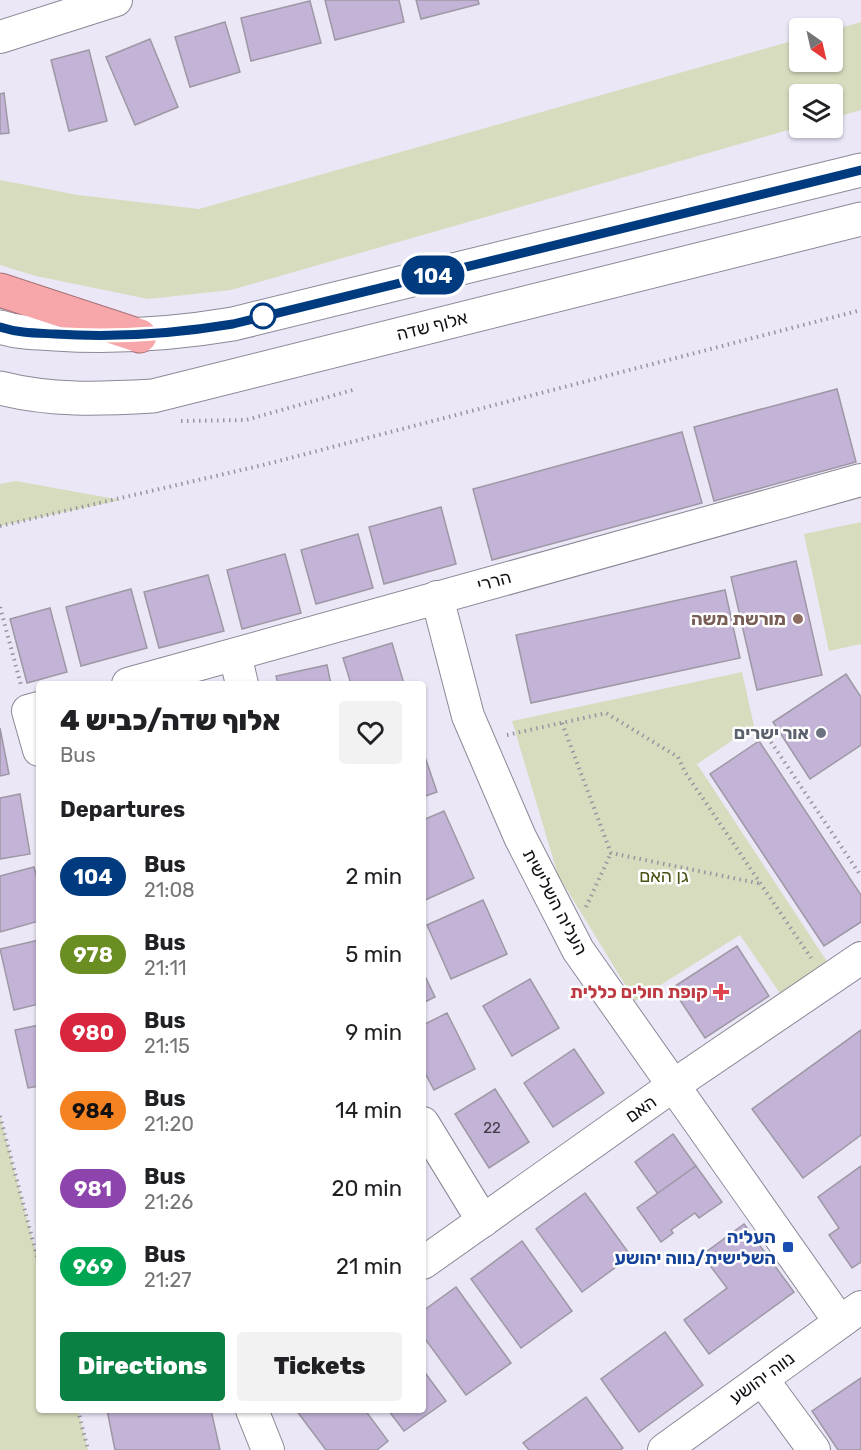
<!DOCTYPE html>
<meta charset="utf-8">
<style>
body{margin:0;font-family:Rubik,"Noto Sans Hebrew",sans-serif;background:#f2f2f2;color:#202124;height:100vh;display:flex;flex-direction:column;font-size:22px;white-space:nowrap}
*{box-sizing:border-box;margin:0}
p{font-size:20px;color:#757577}
.icon{flex:none;width:33px;height:33px;fill:none;stroke:currentColor;stroke-width:2;stroke-linecap:round;stroke-linejoin:round}
.map{position:relative;flex:1;overflow:hidden}
.side{position:absolute;left:36px;top:681px;width:390px;height:732px;display:flex;flex-direction:column;background:#fff;border-radius:6px;box-shadow:0 2px 4px #0004}
.side>*{flex:none}
.badge{padding:0 12px;border-radius:20px;font-size:21px;line-height:39px}
.needle{width:39px;rotate:146deg}
.controls{position:absolute;left:789px;top:18px;display:grid;gap:12px}
.controls a{display:grid;place-items:center;width:54px;height:54px;border-radius:6px;background:#fff;box-shadow:0 2px 4px #0004;font-size:30px}
.map>.badge{position:absolute;translate:-50% -50%;box-shadow:0 0 0 3px #fff}
h2{padding:0 24px;font-size:22px;line-height:54px}
.round{display:grid;place-items:center;flex:none;width:63px;height:63px;border-radius:6px;background:#f2f2f2}
.summary{display:flex;align-items:center;justify-content:space-between;height:102px;padding:0 24px}
h1{font-size:28px;font-weight:800;line-height:45px}
.cta{display:flex;gap:12px;margin-top:auto;padding:12px 24px}
.cta a{flex:1;height:69px;border-radius:6px;background:#0b8043;color:#fff;font-size:24px;font-weight:800;line-height:69px;text-align:center}
.cta a+a{background:#f2f2f2;color:#202124}
ul{padding:0;list-style:none}
li{display:flex;align-items:center;gap:18px;height:78px;padding:0 24px}
li div{flex:1}
li b{display:block;font-size:22px}
li em{font-style:normal}
li .badge{min-width:66px;font-weight:700;text-align:center}
.map>svg:first-child{display:block}
.green{fill:#d8dcbe}
.building{fill:#c3b3d6;stroke:#9e98a5;stroke-width:1.5}
.lines{fill:none;stroke-linecap:round;stroke-linejoin:round}
.street-casing{stroke:#8c8896;stroke-width:34}
.secondary-casing{stroke:#8c8896;stroke-width:35}
.highway-casing{stroke:#a67276;stroke-width:35}
.path{stroke:#9895a0;stroke-width:4;stroke-dasharray:1.5 4.5;stroke-linecap:butt}
.street{stroke:#fff;stroke-width:32}
.secondary{stroke:#fff;stroke-width:33}
.highway{stroke:#f7a7aa;stroke-width:33}
.line-casing{stroke:#fff;stroke-width:14}
.line{stroke:#003b80;stroke-width:9}
.stop-dot{fill:#fff;stroke:#003b80;stroke-width:3}
.education-dot{fill:#8d6e63;stroke:#fff;stroke-width:2}
.worship-dot{fill:#6b7280;stroke:#fff;stroke-width:2}
.health-dot{fill:#e0444e;stroke:#fff;stroke-width:2}
.transit-dot{fill:#1a4fb4;stroke:#fff;stroke-width:2}
.labels{text-anchor:middle;stroke-width:5;stroke-linejoin:round;paint-order:stroke}
.number-label{font-size:15px;fill:#3e3945}
.street-label{font-size:18px;fill:#111015;stroke:#fff}
.education-label{font-size:18px;font-weight:bold;fill:#785e54;stroke:#fff;text-anchor:end}
.worship-label{font-size:18px;font-weight:bold;fill:#5b616d;stroke:#fff;text-anchor:end}
.park-label{font-size:18px;fill:#4a4f12;stroke:#fff}
.health-label{font-size:18px;font-weight:bold;fill:#be3a42;stroke:#fff;text-anchor:end}
.transit-label{font-size:18px;font-weight:bold;fill:#164399;stroke:#fff;text-anchor:end}
</style>
<div class="map">
<svg width="861" height="1450" viewBox="0 0 861 1450">
<rect width="100%" height="100%" fill="#ebe7f7"/>
<g class="green">
<polygon points="861,22 861,110 833,118 832,94 800,94 799,127 231,290 148,299 36,276 0,265 0,180 78,195 199,209 799,39 800,62 832,62 833,30"/>
<polygon points="16,481 121,500 0,526 0,484"/>
<polygon points="861,522 861,644 829,651 804,534"/>
<polygon points="742,672 754,726 697,764 832,969 784,999 740,935 635,1001 558,875 512,721"/>
<polygon points="0,1116 39,1264 39,1410 78,1410 88,1450 0,1450"/>
</g>
<g class="building">
<polygon points="325,0 399,0 404,22 335,40"/>
<polygon points="416,0 478,0 479,4 421,19"/>
<polygon points="310,1 321,43 251,61 241,18"/>
<polygon points="225,22 240,72 190,87 175,37"/>
<polygon points="150,39 178,107 135,125 106,57"/>
<polygon points="89,50 107,121 69,131 51,60"/>
<polygon points="4,93 9,133 0,134 0,94"/>
<polygon points="837,389 856,462 714,501 694,427"/>
<polygon points="682,432 702,503 492,560 473,489"/>
<polygon points="441,507 456,564 384,584 369,527"/>
<polygon points="358,534 373,588 316,604 301,550"/>
<polygon points="285,554 301,613 242,629 227,570"/>
<polygon points="796,561 822,675 757,690 731,577"/>
<polygon points="208,575 224,631 159,648 144,592"/>
<polygon points="131,589 147,648 81,666 66,607"/>
<polygon points="725,590 740,658 531,703 516,635"/>
<polygon points="50,608 67,672 27,683 10,619"/>
<polygon points="392,643 404,684 351,684 343,658"/>
<polygon points="327,665 331,684 278,684 276,676"/>
<polygon points="846,674 861,697 861,745 810,779 773,722"/>
<polygon points="0,728 9,774 0,776"/>
<polygon points="759,741 861,895 861,922 824,946 710,774"/>
<polygon points="423,751 437,792 423,797"/>
<polygon points="20,794 30,854 0,859 0,798"/>
<polygon points="444,811 474,878 423,901 423,820"/>
<polygon points="34,867 39,886 39,921 0,932 0,876"/>
<polygon points="483,900 507,954 451,979 427,925"/>
<polygon points="39,940 39,1004 14,1010 0,949"/>
<polygon points="737,946 769,996 705,1038 672,988"/>
<polygon points="423,972 435,997 423,1003"/>
<polygon points="530,979 559,1028 512,1056 483,1006"/>
<polygon points="447,1013 475,1069 434,1090 423,1069 423,1025"/>
<polygon points="39,1025 39,1086 28,1088 15,1030"/>
<polygon points="861,1030 861,1135 803,1178 752,1109"/>
<polygon points="574,1049 604,1093 553,1127 524,1083"/>
<polygon points="495,1089 529,1142 489,1168 455,1114"/>
<polygon points="673,1134 696,1166 658,1194 635,1162"/>
<polygon points="696,1166 722,1202 699,1218 695,1213 671,1230 673,1233 661,1242 637,1208"/>
<polygon points="861,1166 861,1262 852,1268 829,1235 839,1228 818,1197"/>
<polygon points="585,1193 631,1256 582,1292 536,1229"/>
<polygon points="744,1224 794,1292 709,1354 684,1320 727,1288 702,1255"/>
<polygon points="522,1241 572,1311 521,1348 471,1279"/>
<polygon points="456,1287 511,1363 466,1395 423,1336 423,1311"/>
<polygon points="665,1332 703,1385 639,1432 601,1379"/>
<polygon points="423,1370 446,1401 404,1431 388,1410 423,1410"/>
<polygon points="861,1378 861,1450 838,1450 812,1411"/>
<polygon points="586,1397 623,1448 620,1450 529,1450 523,1443"/>
<polygon points="107,1410 211,1410 220,1450 115,1450"/>
<polygon points="296,1410 365,1410 388,1441 377,1450 326,1450"/>
</g>
<g class="lines">
<g class="street-casing">
<g id="street">
<polyline points="0,37 116,0"/>
<polyline points="437,597 468,716 520,837 578,950 840,1322"/>
<polyline points="235,655 242,684"/>
<polyline points="128,684 861,480"/>
<polyline points="39,708 28,711 39,750"/>
<polyline points="423,1123 483,1221"/>
<polyline points="423,1263 674,1085 861,958"/>
<polyline points="762,1379 814,1450"/>
<polyline points="252,1410 268,1450"/>
<polyline points="664,1450 861,1307"/>
</g>
</g>
<g class="secondary-casing">
<g id="secondary">
<path d="M 0,327 C 18,333 36,333 55,334 C 115,338 173,334 233,324 L 861,170"/>
<path d="M 0,388 C 51,401 100,399 153,396 L 861,219"/>
</g>
</g>
<g class="highway-casing">
<polyline id="highway" points="0,290 140,336"/>
</g>
<g class="path">
<polyline points="181,421 246,420 353,390"/>
<polyline points="0,526 263,465 861,310"/>
<polyline points="0,607 21,685"/>
<polyline points="562,723 611,853 762,884"/>
<polyline points="507,735 606,713 678,757 685,772 811,958"/>
<polyline points="771,742 861,876"/>
<polyline points="586,907 611,853"/>
<polyline points="0,1116 39,1264"/>
<polyline points="78,1410 88,1450"/>
</g>
<use href="#street" class="street"/>
<use href="#secondary" class="secondary"/>
<use href="#highway" class="highway"/>
</g>
<g class="lines">
<g class="line-casing">
<path id="line" d="M 0,327 C 18,333 36,333 55,334 C 115,338 173,334 233,324 L 861,170"/>
</g>
<use href="#line" class="line"/>
</g>
<circle class="stop-dot" cx="263" cy="316" r="12"/>
<circle class="education-dot" cx="798" cy="619" r="6"/>
<circle class="worship-dot" cx="821" cy="733" r="6"/>
<path class="health-dot" d="M718 983h6v6h6v6h-6v6h-6v-6h-6v-6h6z"/>
<rect class="transit-dot" x="782" y="1241" width="12" height="12" rx="3"/>
<g class="labels">
<g class="number-label">
<text x="492" y="1133">22</text>
</g>
<g class="street-label">
<text transform="translate(432 326) rotate(-14)" y="6">אלוף שדה</text>
<text transform="translate(494 581) rotate(-15)" y="6">הררי</text>
<text transform="translate(555 902) rotate(62)" y="6">העליה השלישית</text>
<text transform="translate(641 1109) rotate(-35)" y="6">האם</text>
<text transform="translate(762 1378) rotate(-36)" y="6">נווה יהושע</text>
</g>
<g class="education-label">
<text x="786" y="625">מורשת משה</text>
</g>
<g class="worship-label">
<text x="809" y="739">אור ישרים</text>
</g>
<g class="park-label">
<text x="664" y="882">גן האם</text>
</g>
<g class="health-label">
<text x="708" y="998">קופת חולים כללית</text>
</g>
<g class="transit-label">
<text x="776" y="1243">העליה<tspan x="776" dy="21">השלישית/נווה יהושע</tspan></text>
</g>
</g>
</svg>
<div class="controls">
<a><svg class="needle" viewBox="-14 -14 28 28"><path d="M0-13l5 13h-10z" fill="#e53935"/><path d="M0 13l5-13h-10z" fill="#757577"/></svg></a>
<a><svg class="icon" aria-label="layers" viewBox="0 0 24 24"><path d="M12 4l9 5-9 5-9-5zM3 14l9 5 9-5"/></svg></a>
</div>
<b class="badge" style="left:433px;top:275px;background:#003b80;color:#fff">104</b>
<section class="side">
<div class="summary"><div><h1>אלוף שדה/כביש 4</h1><p>Bus</p></div><a class="round"><svg class="icon" aria-label="heart" viewBox="0 0 24 24"><path d="M12 20l-8-8c-3-5 5-10 8-4 3-6 11-1 8 4z"/></svg></a></div>
<h2>Departures</h2>
<ul>
<li><span class="badge" style="background:#003b80;color:#fff">104</span><div><b>Bus</b><p>21:08</p></div><em>2 min</em></li>
<li><span class="badge" style="background:#6b8e23;color:#fff">978</span><div><b>Bus</b><p>21:11</p></div><em>5 min</em></li>
<li><span class="badge" style="background:#d7263d;color:#fff">980</span><div><b>Bus</b><p>21:15</p></div><em>9 min</em></li>
<li><span class="badge" style="background:#f58220;color:#111">984</span><div><b>Bus</b><p>21:20</p></div><em>14 min</em></li>
<li><span class="badge" style="background:#8e44ad;color:#fff">981</span><div><b>Bus</b><p>21:26</p></div><em>20 min</em></li>
<li><span class="badge" style="background:#00a651;color:#fff">969</span><div><b>Bus</b><p>21:27</p></div><em>21 min</em></li>
</ul>
<div class="cta"><a>Directions</a><a>Tickets</a></div>
</section>
</div>
